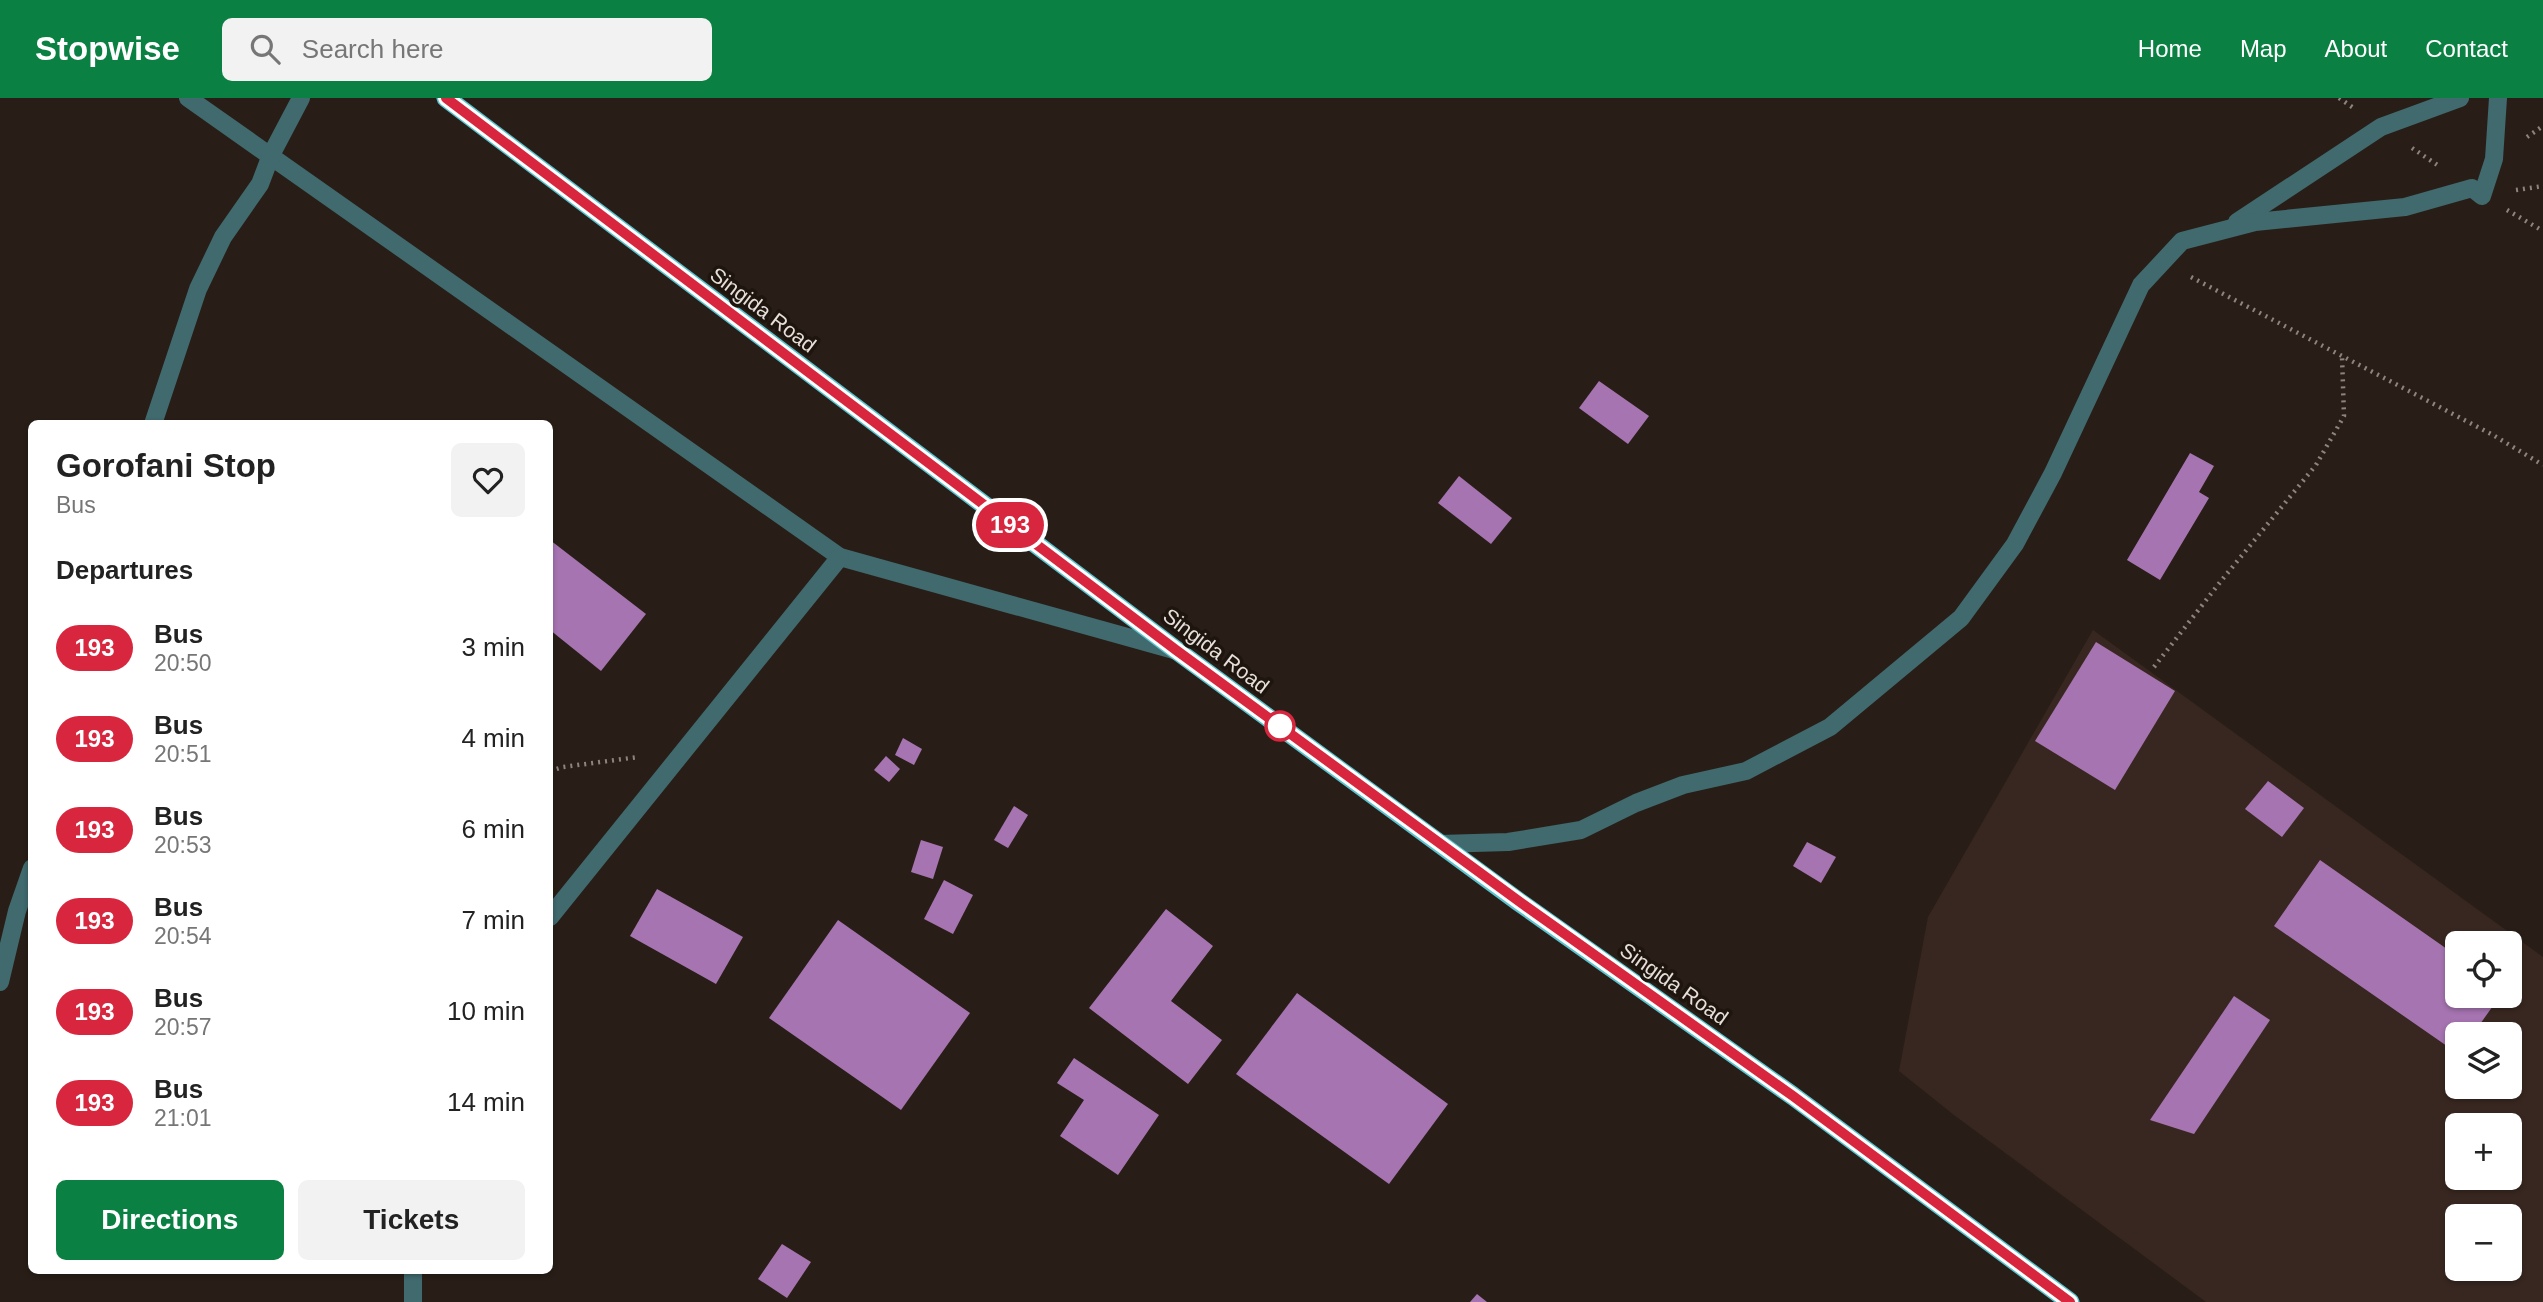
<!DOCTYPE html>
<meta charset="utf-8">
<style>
body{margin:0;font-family:Helvetica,sans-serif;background:#f2f2f2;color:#222;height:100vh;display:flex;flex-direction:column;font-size:26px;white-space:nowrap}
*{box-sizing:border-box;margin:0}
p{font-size:23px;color:#767676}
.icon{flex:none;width:38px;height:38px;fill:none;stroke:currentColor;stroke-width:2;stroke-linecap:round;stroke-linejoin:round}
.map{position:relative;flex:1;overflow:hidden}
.panel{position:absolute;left:28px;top:322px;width:525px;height:854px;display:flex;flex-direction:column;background:#fff;border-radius:10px;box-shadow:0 2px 5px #0004}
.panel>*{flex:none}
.badge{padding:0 14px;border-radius:23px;font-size:24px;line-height:46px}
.tools{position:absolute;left:2445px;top:833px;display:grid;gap:14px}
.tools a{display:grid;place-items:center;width:77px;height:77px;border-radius:10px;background:#fff;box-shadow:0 2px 5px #0004;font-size:35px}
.map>.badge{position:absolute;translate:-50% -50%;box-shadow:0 0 0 4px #fff}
h2{padding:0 28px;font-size:26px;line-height:63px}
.round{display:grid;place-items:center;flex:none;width:74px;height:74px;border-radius:10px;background:#f2f2f2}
.headline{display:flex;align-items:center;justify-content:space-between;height:119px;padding:0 28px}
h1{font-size:33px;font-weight:800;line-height:52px}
.action{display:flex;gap:14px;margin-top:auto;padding:14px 28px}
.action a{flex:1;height:80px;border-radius:10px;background:#0b8043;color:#fff;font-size:28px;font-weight:800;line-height:80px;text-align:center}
.action a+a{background:#f2f2f2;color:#222}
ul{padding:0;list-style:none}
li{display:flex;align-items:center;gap:21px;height:91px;padding:0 28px}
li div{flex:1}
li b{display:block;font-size:26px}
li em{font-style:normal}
li .badge{min-width:77px;font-weight:700;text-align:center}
header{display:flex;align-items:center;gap:42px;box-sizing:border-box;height:98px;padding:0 35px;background:#0b8043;color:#fff}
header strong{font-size:33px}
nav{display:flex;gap:38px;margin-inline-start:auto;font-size:24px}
.search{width:490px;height:63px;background:#f2f2f2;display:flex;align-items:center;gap:18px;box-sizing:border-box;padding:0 24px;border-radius:10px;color:#767676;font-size:26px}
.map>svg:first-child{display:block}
.commercial{fill:#382720;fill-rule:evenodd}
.building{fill:#a674b1}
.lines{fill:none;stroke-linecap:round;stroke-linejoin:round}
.path{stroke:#8d847e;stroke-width:4.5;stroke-dasharray:2 5;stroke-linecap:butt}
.service{stroke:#406a6e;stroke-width:18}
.minor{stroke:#406a6e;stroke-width:18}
.trunk{stroke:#5bc2ce;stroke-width:19}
.line-casing{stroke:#fff;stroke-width:16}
.line{stroke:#d7263d;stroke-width:10}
.stop-dot{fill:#fff;stroke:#d7263d;stroke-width:3.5}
.labels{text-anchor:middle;stroke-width:7;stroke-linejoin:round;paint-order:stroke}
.street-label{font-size:21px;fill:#e6dfda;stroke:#1e150e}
</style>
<header>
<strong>Stopwise</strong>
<div class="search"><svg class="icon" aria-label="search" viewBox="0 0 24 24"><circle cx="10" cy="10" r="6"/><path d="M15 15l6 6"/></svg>Search here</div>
<nav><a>Home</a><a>Map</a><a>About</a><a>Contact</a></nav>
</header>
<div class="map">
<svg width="2543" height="1204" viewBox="0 0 2543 1204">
<rect width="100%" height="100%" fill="#281e17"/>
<path class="commercial" d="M 2093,532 L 2543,859 L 2543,1204 L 2206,1204 L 1954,1017 L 1899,973 L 1928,819 ZM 2457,845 L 2510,845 L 2510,898 L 2457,898 ZM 2457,936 L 2510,936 L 2510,989 L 2457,989 ZM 2457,1027 L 2510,1027 L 2510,1080 L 2457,1080 ZM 2457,1118 L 2510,1118 L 2510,1171 L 2457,1171 Z"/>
<g class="building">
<polygon points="1599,283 1649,318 1628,346 1579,310"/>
<polygon points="2190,355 2214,368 2199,394 2209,400 2160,482 2127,462"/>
<polygon points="1459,378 1512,420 1491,446 1438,405"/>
<polygon points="550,442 646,516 601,573 550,532"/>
<polygon points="2096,544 2175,593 2115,692 2035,643"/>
<polygon points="903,640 922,651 914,667 895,657"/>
<polygon points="886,658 900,671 889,684 874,672"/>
<polygon points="2268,683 2304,710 2282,739 2245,711"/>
<polygon points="1014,708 1028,717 1008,750 994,742"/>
<polygon points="921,742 943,749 933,781 911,774"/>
<polygon points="1807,744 1836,759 1821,785 1793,768"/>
<polygon points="2320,762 2457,858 2457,898 2500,898 2473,936 2457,936 2457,955 2274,828"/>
<polygon points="944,782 973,797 953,836 924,821"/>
<polygon points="657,791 743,839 716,886 630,838"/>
<polygon points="1166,811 1213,848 1171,903 1222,942 1188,986 1089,910"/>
<polygon points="838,822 970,915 901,1012 769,920"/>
<polygon points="1297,895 1448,1006 1389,1086 1236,976"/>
<polygon points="2234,898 2270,922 2194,1036 2150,1022"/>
<polygon points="1074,960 1159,1017 1118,1077 1060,1038 1084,1002 1057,985"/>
<polygon points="782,1146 811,1164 787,1200 758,1181"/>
<polygon points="1477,1196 1487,1204 1470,1204"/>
</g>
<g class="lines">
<g class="path">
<polyline points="2339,0 2355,11"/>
<polyline points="2527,39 2543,28"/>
<polyline points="2412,50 2439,68"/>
<polyline points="2516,92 2543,88"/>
<polyline points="2507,112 2543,133"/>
<polyline points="2191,179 2493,337 2543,367"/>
<polyline points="2154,569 2221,483 2316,367 2344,318 2342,258"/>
<polyline points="550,673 563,669 638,659"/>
</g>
<g class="service">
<polyline points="188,0 840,459 1174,552"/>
<polyline points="550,819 840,459"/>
<polyline points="413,1204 413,1172"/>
</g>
<g class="minor">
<polyline points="2237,124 2381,29 2460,0"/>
<polyline points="153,326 198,191 223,139 260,86 271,57 301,0"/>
<polyline points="1440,746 1508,744 1581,732 1636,705 1683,687 1746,673 1830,629 1961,520 2015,446 2053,375 2141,187 2182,143 2255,124 2405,109 2472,90 2482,98 2494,61 2498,0"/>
<polyline points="0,884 17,813 32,770"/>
</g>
<polyline class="trunk" points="446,0 1176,552 1519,804 1793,998 2070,1204"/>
</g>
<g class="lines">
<g class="line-casing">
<polyline id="line" points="446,0 1176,552 1520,804 1793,998 2070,1204"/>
</g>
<use href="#line" class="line"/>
</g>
<circle class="stop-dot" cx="1280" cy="628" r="14"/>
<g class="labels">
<g class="street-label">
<text transform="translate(763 212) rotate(37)" y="7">Singida Road</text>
<text transform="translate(1216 553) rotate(37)" y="7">Singida Road</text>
<text transform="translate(1674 886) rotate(35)" y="7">Singida Road</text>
</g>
</g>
</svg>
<div class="tools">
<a><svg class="icon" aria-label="locate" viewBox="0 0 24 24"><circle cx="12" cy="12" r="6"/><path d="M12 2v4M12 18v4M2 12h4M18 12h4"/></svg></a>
<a><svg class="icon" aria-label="layers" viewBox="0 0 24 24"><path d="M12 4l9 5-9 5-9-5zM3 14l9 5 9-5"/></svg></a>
<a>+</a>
<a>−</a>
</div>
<b class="badge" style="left:1010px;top:427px;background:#d7263d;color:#fff">193</b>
<section class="panel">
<div class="headline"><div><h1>Gorofani Stop</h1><p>Bus</p></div><a class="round"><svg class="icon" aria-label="heart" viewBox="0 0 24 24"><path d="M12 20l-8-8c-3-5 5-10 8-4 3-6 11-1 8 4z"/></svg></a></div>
<h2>Departures</h2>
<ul>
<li><span class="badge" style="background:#d7263d;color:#fff">193</span><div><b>Bus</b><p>20:50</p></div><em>3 min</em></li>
<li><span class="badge" style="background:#d7263d;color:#fff">193</span><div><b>Bus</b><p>20:51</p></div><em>4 min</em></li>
<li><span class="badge" style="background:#d7263d;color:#fff">193</span><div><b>Bus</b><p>20:53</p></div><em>6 min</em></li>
<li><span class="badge" style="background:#d7263d;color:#fff">193</span><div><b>Bus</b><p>20:54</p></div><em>7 min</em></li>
<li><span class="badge" style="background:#d7263d;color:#fff">193</span><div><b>Bus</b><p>20:57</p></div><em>10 min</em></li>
<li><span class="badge" style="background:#d7263d;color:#fff">193</span><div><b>Bus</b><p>21:01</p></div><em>14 min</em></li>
</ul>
<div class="action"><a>Directions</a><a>Tickets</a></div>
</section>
</div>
